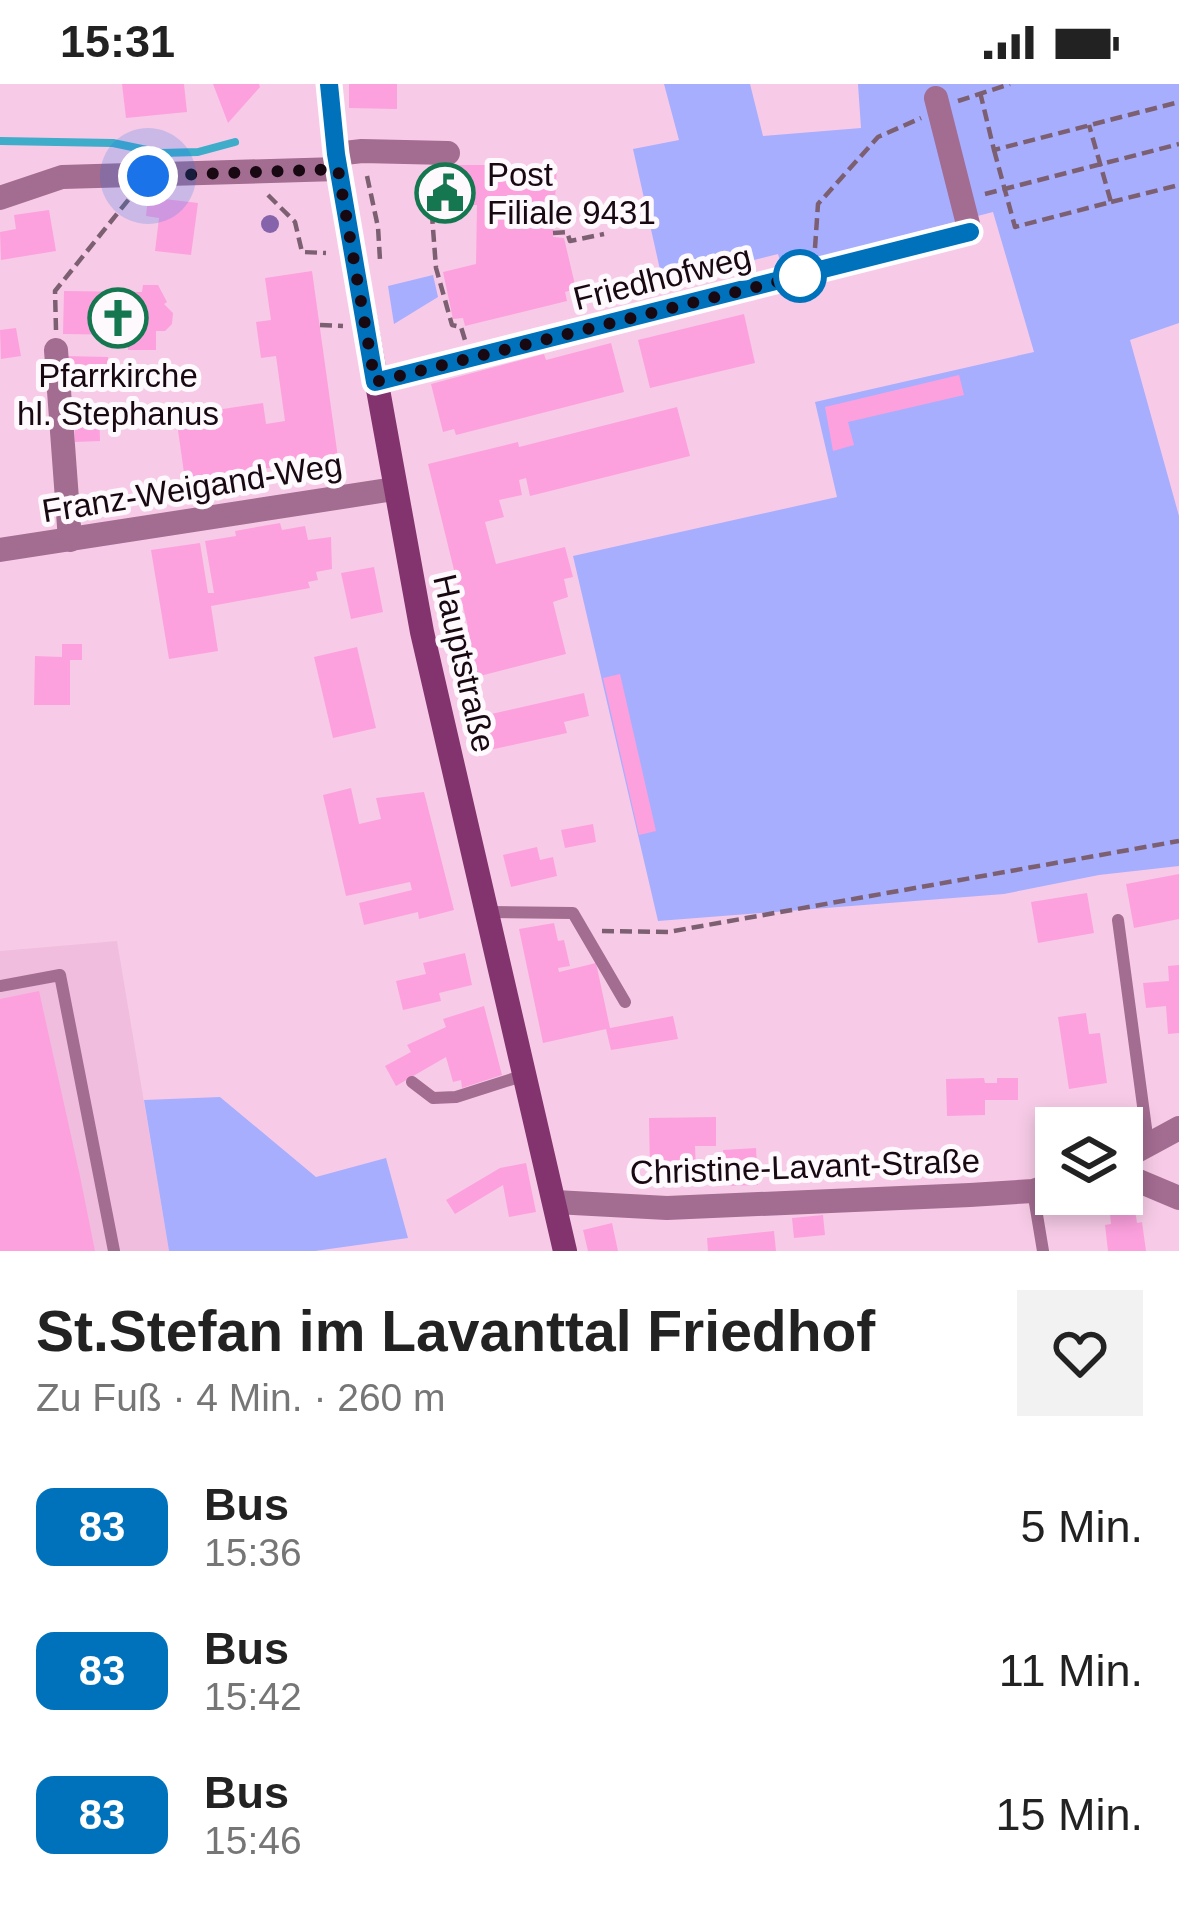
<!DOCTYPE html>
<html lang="de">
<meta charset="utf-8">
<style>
body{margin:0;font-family:Arial,sans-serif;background:#f2f2f2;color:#222;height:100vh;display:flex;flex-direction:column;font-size:45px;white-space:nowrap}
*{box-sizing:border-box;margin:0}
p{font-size:39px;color:#767676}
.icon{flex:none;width:66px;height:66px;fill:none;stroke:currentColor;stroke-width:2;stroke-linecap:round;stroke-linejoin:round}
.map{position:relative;height:1167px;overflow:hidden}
.side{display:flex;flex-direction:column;background:#fff;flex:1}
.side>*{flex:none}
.badge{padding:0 24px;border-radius:18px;font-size:42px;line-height:78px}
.tools{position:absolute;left:1035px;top:1023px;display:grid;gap:24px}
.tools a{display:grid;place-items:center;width:108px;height:108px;border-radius:0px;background:#fff;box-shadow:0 6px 18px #0003;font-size:60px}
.you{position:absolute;width:60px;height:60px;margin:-30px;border:9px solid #fff;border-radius:50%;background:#1a73e8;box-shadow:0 0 0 18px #1a73e833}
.map>.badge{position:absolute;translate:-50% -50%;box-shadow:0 0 0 6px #fff}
.round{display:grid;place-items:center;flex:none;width:126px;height:126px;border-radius:0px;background:#f2f2f2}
.head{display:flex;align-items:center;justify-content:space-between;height:204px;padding:0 36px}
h1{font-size:57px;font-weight:700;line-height:90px}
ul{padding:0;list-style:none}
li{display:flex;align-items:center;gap:36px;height:144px;padding:0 36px}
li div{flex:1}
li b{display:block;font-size:45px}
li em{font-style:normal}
li .badge{min-width:132px;font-weight:700;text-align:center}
.status{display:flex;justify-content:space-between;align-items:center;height:84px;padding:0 60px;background:#fff;direction:ltr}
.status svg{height:33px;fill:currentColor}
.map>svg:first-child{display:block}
.built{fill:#f0bdde}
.green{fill:#a8aefe}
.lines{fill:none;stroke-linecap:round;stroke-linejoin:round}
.stream{stroke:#3facca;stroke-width:8}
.building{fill:#fca1de}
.path{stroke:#7c6072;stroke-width:4.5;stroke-dasharray:12 6;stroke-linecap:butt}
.service{stroke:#a36c91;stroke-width:12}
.minor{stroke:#a36c91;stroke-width:24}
.secondary{stroke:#83336d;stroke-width:24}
.tree{fill:#8564ac}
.line-casing{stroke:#fff;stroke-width:27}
.line{stroke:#0072bc;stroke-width:18}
.walk{stroke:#170812;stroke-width:12;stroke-dasharray:0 21.6}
.stop-dot{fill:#fff;stroke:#0072bc;stroke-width:6}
.labels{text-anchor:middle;stroke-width:10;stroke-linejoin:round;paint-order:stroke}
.poi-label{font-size:33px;fill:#170812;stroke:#fef9fc;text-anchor:start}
.street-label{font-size:33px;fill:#170812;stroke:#fef9fc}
</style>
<div class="status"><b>15:31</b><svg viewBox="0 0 49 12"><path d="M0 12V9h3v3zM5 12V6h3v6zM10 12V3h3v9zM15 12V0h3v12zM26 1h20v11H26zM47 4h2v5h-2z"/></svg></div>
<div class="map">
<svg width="1179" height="1167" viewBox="0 0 1179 1167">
<rect width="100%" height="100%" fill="#f7cbe7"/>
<polygon class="built" points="117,857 169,1167 0,1167 0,867"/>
<g class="green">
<polygon points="664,0 750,0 763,52 861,44 858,0 1179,0 1179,239 1130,256 1179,432 1179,782 1099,791 1004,810 658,837 573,472 837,413 815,318 1034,268 993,128 782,183 778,170 663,199 633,65 679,56"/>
<polygon points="433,191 438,213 394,240 388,202"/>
<polygon points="220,1013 316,1093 386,1074 408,1154 315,1167 169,1167 144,1016"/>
</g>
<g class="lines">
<polyline class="stream" points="0,57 113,59 161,69 198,68 235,58"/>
</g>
<g class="building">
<polygon points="122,0 184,0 187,28 126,34"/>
<polygon points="213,0 259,0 260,3 228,39"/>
<polygon points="349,0 397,0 397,25 349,24"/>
<polygon points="435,81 557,81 553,153 564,154 576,205 565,208 567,217 465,242 463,234 453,235 443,188 476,180 477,121 435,121"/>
<polygon points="148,113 198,119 191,171 155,167 159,134 146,132"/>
<polygon points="49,126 56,167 1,176 0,148 16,145 14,131"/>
<polygon points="312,187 340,388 293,395 291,381 185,396 176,332 263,319 266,340 285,337 276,272 261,274 256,238 271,236 265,194"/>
<polygon points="143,201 158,201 167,218 164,220 173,229 172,240 165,247 156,247 156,266 128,266 128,251 63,250 64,207 142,208"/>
<polygon points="744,230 755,279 650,304 638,256"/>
<polygon points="16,244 21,272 1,275 0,246"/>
<polygon points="611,259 624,308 456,351 454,345 443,348 431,300 544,270 546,276"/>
<polygon points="65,272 108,273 108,304 64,303"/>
<polygon points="959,291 964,311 848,338 854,361 833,367 825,323"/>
<polygon points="677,323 690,372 530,412 526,394 519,396 522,411 499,416 504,433 485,438 496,480 565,463 573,493 564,495 568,513 553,518 566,570 476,593 464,544 468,543 428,380 518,358 519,363"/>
<polygon points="99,324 100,357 75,358 74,325"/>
<polygon points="280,439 282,446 305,442 308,456 331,453 332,485 316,488 318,496 308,498 310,504 211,522 218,567 169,575 151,466 200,459 208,509 214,509 205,457 236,452 235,447"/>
<polygon points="374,483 383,528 351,535 341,489"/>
<polygon points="62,560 82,560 82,576 70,576 70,621 34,621 35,572 62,573"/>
<polygon points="357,563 376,644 333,654 314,573"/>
<polygon points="620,590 656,747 639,751 603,594"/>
<polygon points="584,609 589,632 564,638 567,649 485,667 478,633"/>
<polygon points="351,704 359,740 381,735 376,714 424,708 454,826 419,835 418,828 364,841 359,819 412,806 410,798 346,812 323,711"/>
<polygon points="593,740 596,758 565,764 561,746"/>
<polygon points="537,763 540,776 553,773 557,792 511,803 503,771"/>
<polygon points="1179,790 1179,835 1134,844 1126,800"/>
<polygon points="1087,809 1094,849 1038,859 1031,818"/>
<polygon points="554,839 558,857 564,856 570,882 558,884 559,888 596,879 610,944 673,932 678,955 611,966 606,945 543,959 519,845"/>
<polygon points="465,869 472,901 439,909 441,917 403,926 396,897 426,890 423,879"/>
<polygon points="1179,881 1179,949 1168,950 1166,922 1146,924 1143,899 1169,897 1168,882"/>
<polygon points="39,907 80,1092 95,1167 0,1167 0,915"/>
<polygon points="484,922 502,991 462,1004 461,996 453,998 446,973 396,1002 385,982 411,968 407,961 446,943 443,935"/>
<polygon points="1086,929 1089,950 1100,949 1107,999 1069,1005 1058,933"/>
<polygon points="984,994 985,999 997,999 997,994 1018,994 1018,1016 985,1016 985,1031 947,1032 946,995"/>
<polygon points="716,1033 716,1062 695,1062 696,1086 650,1086 649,1034"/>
<polygon points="756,1064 758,1101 725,1102 723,1066"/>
<polygon points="526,1079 536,1128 509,1133 503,1101 455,1130 446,1116 500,1084"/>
<polygon points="1135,1126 1137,1139 1142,1138 1146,1167 1108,1167 1105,1141 1111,1140 1110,1129"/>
<polygon points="823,1131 825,1151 794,1154 792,1134"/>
<polygon points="612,1139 618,1167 588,1167 583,1146"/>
<polygon points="774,1147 776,1167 708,1167 707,1154"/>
</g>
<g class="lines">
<g class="path">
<polyline points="980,8 994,66 1179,18"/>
<polyline points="958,17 1010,0"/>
<polyline points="994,66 1015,143 1111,118 1089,41"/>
<polyline points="367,92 378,143 380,176"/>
<polyline points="429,92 436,184 452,241 461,243 465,256"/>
<polyline points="985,110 1179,60"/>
<polyline points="268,111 295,138 302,168 326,169"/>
<polyline points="1111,118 1179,101"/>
<polyline points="553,149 567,148 570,157 604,150"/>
<polyline points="815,164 818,120 878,53 921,34"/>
<polyline points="574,212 617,204"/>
<polyline points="320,241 343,242"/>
<polyline points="56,246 55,207 129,115"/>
<polyline points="602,847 668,848 1179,757"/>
</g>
<g class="service">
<polyline points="488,828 573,829 625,918"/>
<polyline points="1118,836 1148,1059"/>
<polyline points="0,902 60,891 114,1167"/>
<polyline points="412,998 433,1014 456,1013 525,991"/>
<polyline points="1033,1107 1043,1167"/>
</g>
<g class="minor">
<polyline points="336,70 362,67 448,69"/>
<polyline points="0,114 62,93 338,85"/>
<polyline points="56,266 70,456"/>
<polyline points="375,299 970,148 936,14"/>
<polyline points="0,466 394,405"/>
<polyline points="1122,1075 1179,1044"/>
<polyline points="1122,1090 1179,1114"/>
<polyline points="555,1118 667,1124 970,1111 1033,1107 1056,1099"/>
</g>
<polyline class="secondary" points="329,0 338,85 422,548 565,1167"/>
</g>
<circle class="tree" cx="270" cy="140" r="9"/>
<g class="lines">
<g class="line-casing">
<polyline id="line" points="329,0 336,70 375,298 970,148"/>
</g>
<use href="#line" class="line"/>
<polyline class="walk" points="148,92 338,85 375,298 812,189 800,192"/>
</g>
<defs>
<g id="civic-ring" transform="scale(3)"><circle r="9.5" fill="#fef9fc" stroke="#14774f" stroke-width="1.5"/><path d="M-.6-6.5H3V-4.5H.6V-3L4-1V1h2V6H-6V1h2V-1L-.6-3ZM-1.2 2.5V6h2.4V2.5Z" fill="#14774f"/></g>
<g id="church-ring" transform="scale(3)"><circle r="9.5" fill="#fef9fc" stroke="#14774f" stroke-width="1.5"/><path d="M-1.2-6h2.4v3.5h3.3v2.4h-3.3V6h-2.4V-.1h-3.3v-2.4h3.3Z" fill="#14774f"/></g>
</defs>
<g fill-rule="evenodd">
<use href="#civic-ring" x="445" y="109"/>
<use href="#church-ring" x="118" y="234"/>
</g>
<circle class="stop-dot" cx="800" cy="192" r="24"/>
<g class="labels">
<g class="poi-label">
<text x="487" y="102">Post<tspan x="487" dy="38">Filiale 9431</tspan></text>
<text x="118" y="303" text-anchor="middle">Pfarrkirche<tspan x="118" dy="38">hl. Stephanus</tspan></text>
</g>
<g class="street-label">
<text transform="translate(662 193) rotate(-14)" y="12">Friedhofweg</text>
<text transform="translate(192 403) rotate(-9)" y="12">Franz-Weigand-Weg</text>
<text transform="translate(465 579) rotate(77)" y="12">Hauptstraße</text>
<text transform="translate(805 1082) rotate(-2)" y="12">Christine-Lavant-Straße</text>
</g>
</g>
</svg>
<div class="tools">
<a><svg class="icon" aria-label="layers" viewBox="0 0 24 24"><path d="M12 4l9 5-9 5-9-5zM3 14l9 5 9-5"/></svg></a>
</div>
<div class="you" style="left:148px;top:92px"></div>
</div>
<section class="side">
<div class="head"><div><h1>St.Stefan im Lavanttal Friedhof</h1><p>Zu Fuß · 4 Min. · 260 m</p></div><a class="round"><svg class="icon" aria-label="heart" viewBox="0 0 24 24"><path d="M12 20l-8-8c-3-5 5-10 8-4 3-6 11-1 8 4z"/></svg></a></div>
<ul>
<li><span class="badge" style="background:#0072bc;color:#fff">83</span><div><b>Bus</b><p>15:36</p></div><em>5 Min.</em></li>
<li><span class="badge" style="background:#0072bc;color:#fff">83</span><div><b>Bus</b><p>15:42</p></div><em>11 Min.</em></li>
<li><span class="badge" style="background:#0072bc;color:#fff">83</span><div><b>Bus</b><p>15:46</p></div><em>15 Min.</em></li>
</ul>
</section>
